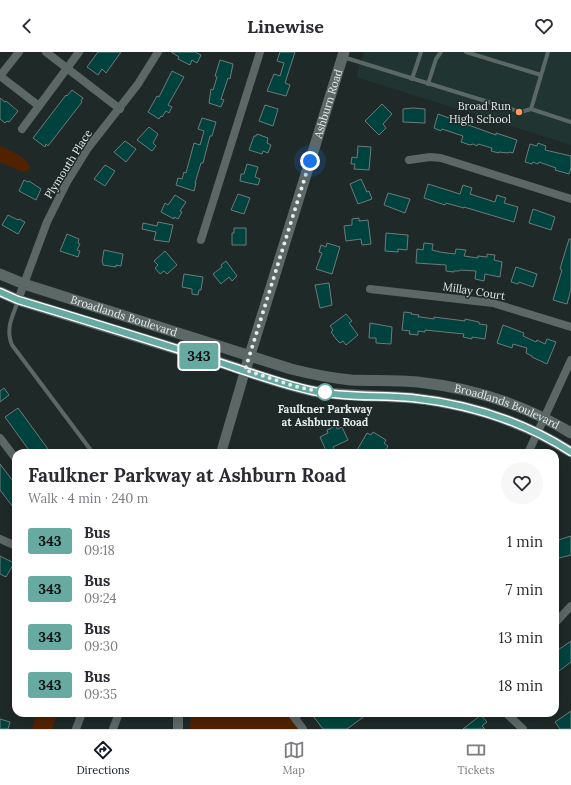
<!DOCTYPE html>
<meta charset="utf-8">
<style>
body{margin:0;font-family:Lora,serif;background:#f7f7f7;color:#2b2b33;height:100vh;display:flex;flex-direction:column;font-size:15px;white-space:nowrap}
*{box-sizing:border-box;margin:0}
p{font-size:13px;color:#7c7c81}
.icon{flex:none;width:22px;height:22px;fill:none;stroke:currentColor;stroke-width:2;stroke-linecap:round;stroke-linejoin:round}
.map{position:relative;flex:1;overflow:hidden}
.drawer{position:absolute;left:12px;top:397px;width:547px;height:268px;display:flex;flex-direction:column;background:#fff;border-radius:12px;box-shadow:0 2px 10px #0003}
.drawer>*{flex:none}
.badge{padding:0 8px;border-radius:3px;font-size:14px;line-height:26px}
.you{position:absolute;width:20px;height:20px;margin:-10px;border:3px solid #fff;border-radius:50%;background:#1a73e8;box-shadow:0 0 0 6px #1a73e833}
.map>.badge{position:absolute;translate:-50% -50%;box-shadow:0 0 0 2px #fff}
.round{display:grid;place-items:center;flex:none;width:42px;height:42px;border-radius:21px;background:#f7f7f7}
.summary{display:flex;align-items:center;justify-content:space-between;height:68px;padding:0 16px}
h1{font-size:19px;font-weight:800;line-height:30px}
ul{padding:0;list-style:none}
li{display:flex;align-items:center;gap:12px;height:48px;padding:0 16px}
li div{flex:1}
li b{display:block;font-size:15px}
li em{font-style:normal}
li .badge{min-width:44px;font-weight:700;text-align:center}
header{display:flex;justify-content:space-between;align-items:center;height:52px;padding:0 16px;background:#fff;font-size:18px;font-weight:800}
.tab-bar{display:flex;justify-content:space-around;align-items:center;height:56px;border-top:1px solid #e1e1e2;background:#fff;font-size:11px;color:#7c7c81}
.tab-bar a{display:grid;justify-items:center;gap:2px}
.tab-bar .selected{color:#111827}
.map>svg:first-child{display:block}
.built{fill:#203432}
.green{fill:#512200}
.building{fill:#00433e;stroke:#6d7b79}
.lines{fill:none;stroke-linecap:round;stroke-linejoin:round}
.service{stroke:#5b6866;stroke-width:4}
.minor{stroke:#5b6866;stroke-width:8}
.tertiary{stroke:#5b6866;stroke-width:10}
.secondary{stroke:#5b6866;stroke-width:11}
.line-casing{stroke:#fff;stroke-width:9}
.line{stroke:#67aaa1;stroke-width:6}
.walk{stroke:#e5eceb;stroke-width:4;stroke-dasharray:0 7.2}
.poi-dot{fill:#ff9b5b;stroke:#1e2928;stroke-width:1.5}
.stop-dot{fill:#fff;stroke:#67aaa1;stroke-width:2}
.labels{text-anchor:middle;stroke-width:3;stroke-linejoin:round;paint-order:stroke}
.street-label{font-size:11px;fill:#e5eceb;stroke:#1e2928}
.poi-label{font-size:11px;fill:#e5eceb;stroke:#1e2928;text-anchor:end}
.stop-label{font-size:11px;font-weight:bold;fill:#e5eceb;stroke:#1e2928}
</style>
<header><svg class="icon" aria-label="back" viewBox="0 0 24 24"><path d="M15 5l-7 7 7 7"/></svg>Linewise<svg class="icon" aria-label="heart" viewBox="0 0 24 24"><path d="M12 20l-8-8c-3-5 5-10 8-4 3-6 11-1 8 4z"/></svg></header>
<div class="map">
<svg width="571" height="677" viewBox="0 0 571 677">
<rect width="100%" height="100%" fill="#1e2928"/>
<polygon class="built" points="364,0 571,0 571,93 356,25"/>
<g class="green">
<path d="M 0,94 C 11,99 25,104 30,115 L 28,119 L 21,119 L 0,110 Z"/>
<polygon points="37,661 46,661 56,664 52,677 32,677"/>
<polygon points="191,661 286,661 298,677 190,677"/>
</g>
<g class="building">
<polygon points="98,0 121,0 106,21 102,17 98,23 87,15"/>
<polygon points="171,0 195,0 201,3 197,11 192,8 190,13 178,7 179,5"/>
<polygon points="280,0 295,0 285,31 290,33 286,44 267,39 274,22 280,24 284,11 277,9"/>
<polygon points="220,8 233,12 230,27 228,26 221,47 224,48 221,55 209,51 211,37 213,38 217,25 215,24"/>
<polygon points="172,19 184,25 168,53 172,55 169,61 166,59 162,65 161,64 159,67 148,60 157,44 159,45"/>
<polygon points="72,38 83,46 81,49 82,50 48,94 46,92 45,95 33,86 66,43 67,44"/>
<polygon points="0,46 5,50 6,49 18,59 9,70 7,69 5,71 0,67"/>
<polygon points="382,52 392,62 383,72 386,76 379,83 365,69"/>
<polygon points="265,53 278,57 273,74 259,69"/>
<polygon points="413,56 425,57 425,71 403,70 403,57"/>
<polygon points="438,62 496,83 496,81 517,88 513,101 509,100 508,101 499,100 499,101 491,99 492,96 478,92 477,94 473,92 470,93 461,90 463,84 442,77 441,79 434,76"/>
<polygon points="202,66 216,70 212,84 210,84 203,111 201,111 195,131 196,131 194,139 176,133 178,126 182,127 184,120 186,121 194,91 200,93 204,79 198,77"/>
<polygon points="149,75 158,82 153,91 156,94 152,99 137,88"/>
<polygon points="257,82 268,86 267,91 271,93 268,101 263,99 262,102 249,98 254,84 256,84"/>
<polygon points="125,89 136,97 126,110 114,100"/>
<polygon points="538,91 546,94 545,98 571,104 571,116 569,122 555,118 556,116 539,110 538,112 533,110 532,112 525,110 530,92 537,94"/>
<polygon points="358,94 371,95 369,118 354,117 355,112 351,112 352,105 357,106"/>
<polygon points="247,112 258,115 255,125 260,127 258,133 240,129 241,122 244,122"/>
<polygon points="105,113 115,119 105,134 94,127"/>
<polygon points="361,127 367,140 369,139 372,147 358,152 350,132"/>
<polygon points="24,128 28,130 29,129 41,137 36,148 19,139"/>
<polygon points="428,132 460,142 463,133 472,136 470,142 495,150 497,143 506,146 504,151 518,155 514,170 464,155 464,156 446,151 445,153 424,146"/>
<polygon points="388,141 410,147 405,161 384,153"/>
<polygon points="238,142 250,146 244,162 231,158"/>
<polygon points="175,143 186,150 180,159 182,160 178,167 174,165 174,167 161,160 165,151 168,153"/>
<polygon points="533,157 555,165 551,178 529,171"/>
<polygon points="8,163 18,168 19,167 25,170 18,182 2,173"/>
<polygon points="359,166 359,169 368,168 371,192 362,193 361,187 346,189 344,174 352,173 352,167"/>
<polygon points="158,170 173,173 169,190 154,188 156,180 142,177 143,171 157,174"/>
<polygon points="234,176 246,176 246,193 232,193 232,181 234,181"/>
<polygon points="386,181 408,183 407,198 398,197 398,200 385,199"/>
<polygon points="67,182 79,187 78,191 80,192 77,198 80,199 78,205 60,199"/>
<polygon points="569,187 571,187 571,237 567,252 553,248 562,218 560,217"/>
<polygon points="327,191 340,195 332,222 316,217 322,201 319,200 321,193 326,195"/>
<polygon points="424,191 433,192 432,198 440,200 455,202 456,197 466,198 464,204 478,206 478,204 487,205 487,202 495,203 494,208 502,210 500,225 485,222 484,229 475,227 476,219 460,218 459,219 454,219 454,220 446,219 446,213 416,211 417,197 423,198"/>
<polygon points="104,198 123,202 121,214 116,213 116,215 103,213 103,211 102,210"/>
<polygon points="165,199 177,213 167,222 164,219 160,222 155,216 158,213 154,209"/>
<polygon points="226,209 237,224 232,229 229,225 221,232 213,222 222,215 221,213"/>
<polygon points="516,215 537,222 533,235 519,230 518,232 511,230"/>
<polygon points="184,222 203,225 201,238 199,238 198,243 192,242 192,237 182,235"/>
<polygon points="329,231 332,253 320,256 315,233"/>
<polygon points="404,260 412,261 411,262 419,263 418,265 421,265 434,267 434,265 465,269 465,267 479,270 479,272 487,273 485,287 472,285 472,287 463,285 464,282 425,278 425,280 418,279 418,283 409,282 410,279 402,278"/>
<polygon points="346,262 352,269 349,271 358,283 346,293 343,289 340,291 336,287 331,280 333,278 330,274"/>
<polygon points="370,271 392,275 391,292 376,291 376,286 369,286"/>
<polygon points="503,273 524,281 523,284 536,290 537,288 545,292 547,287 556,290 547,312 532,305 532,304 526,301 527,296 513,292 512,296 497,291"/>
<polygon points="4,336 9,343 0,350 0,339"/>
<polygon points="18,356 48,397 42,401 31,401 5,365"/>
<polygon points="336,374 337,377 342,375 348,388 333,395 336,401 327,401 320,385 328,381 327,378"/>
<polygon points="373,380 386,388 384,391 388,394 384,401 362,401 357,398 367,381 371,383"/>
<polygon points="0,412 16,433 16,459 0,438"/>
<polygon points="571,484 571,503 555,507 555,491 559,490 558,488"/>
<polygon points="0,504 14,511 6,525 0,522"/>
<polygon points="571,589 571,610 555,622 555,600"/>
<polygon points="571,659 571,677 560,677 555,670"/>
<polygon points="317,661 369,661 347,677 323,677 313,664"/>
<polygon points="481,663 487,670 482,674 485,677 463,677"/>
<polygon points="0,667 10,670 8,677 0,677"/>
</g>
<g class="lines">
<g class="service">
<polyline points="466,0 541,23"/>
<polyline points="343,5 521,60 531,57 571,70"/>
<polyline points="412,27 421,0"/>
<polyline points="428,32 436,7 441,0"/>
<polyline points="531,57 548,0"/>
<path d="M 18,249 C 13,264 5,276 12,293 L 93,401"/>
<polyline points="296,667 302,661"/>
</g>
<g class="minor">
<polyline points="19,0 0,24 39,54"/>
<polyline points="46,0 120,57"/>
<polyline points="22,77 79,0"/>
<polyline points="409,108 430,105 441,106 571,147"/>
<polyline points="201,188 260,0"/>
<polyline points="370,237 493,251 571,275"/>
<polyline points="18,248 47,170 67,130 88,96 138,32 158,0"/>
<polyline points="0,386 16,407"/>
<polyline points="528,401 571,308"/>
<polyline points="0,487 16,494"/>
<polyline points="555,571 571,554"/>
<polyline points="291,661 303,677"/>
<polyline points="506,661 523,677"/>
<polyline points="76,677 82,661"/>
<polyline points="113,677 119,661"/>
</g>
<g class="tertiary">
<polyline points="221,401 245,319"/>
<polyline points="178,677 178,661"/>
</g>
<g class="secondary">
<path id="s1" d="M 0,222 L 24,232 L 291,317 C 311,322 331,326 351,328 C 374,329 396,328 418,330 C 472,336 525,353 571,381"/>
<path d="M 0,240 L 18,248 C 83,268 147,288 212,308 C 245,318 278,332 313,339 C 346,345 379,343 412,346 C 468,352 523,369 571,400"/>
<path id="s2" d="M 245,319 L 344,0"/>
</g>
</g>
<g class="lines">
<g class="line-casing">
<path id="line" d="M 0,240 L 18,248 C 82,267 145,287 209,307 C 243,318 277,331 313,339 C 346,346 379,343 412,346 C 468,352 523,369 571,400"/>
</g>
<use href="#line" class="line"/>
<polyline class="walk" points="310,109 245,318 294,334 326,341 325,340"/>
</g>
<circle class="poi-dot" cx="519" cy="60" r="4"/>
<circle class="stop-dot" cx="325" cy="340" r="8"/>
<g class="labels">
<g class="street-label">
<text dy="4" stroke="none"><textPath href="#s2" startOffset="280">Ashburn Road</textPath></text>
<text transform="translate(68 112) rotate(-58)" y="4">Plymouth Place</text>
<text transform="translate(474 239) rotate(9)" y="4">Millay Court</text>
<text dy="4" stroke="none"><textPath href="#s1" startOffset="131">Broadlands Boulevard</textPath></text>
<text dy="4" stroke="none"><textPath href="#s1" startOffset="527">Broadlands Boulevard</textPath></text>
</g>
<g class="poi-label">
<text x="511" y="58">Broad Run<tspan x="511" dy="13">High School</tspan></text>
</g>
<g class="stop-label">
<text x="325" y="361">Faulkner Parkway<tspan x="325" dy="13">at Ashburn Road</tspan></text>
</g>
</g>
</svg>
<div class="you" style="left:310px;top:109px"></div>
<b class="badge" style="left:199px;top:304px;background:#67aaa1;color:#111">343</b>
<section class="drawer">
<div class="summary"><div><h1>Faulkner Parkway at Ashburn Road</h1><p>Walk · 4 min · 240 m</p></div><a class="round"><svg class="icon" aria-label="heart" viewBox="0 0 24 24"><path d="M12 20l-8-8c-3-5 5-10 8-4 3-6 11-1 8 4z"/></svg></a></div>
<ul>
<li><span class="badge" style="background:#67aaa1;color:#111">343</span><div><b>Bus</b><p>09:18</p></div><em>1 min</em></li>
<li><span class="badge" style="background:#67aaa1;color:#111">343</span><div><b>Bus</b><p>09:24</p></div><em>7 min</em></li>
<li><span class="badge" style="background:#67aaa1;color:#111">343</span><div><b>Bus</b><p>09:30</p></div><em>13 min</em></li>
<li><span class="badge" style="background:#67aaa1;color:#111">343</span><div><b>Bus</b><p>09:35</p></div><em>18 min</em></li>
</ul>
</section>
</div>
<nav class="tab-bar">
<a class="selected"><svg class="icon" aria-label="directions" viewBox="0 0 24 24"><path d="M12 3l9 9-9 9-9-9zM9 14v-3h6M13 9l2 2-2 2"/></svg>Directions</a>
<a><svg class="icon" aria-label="map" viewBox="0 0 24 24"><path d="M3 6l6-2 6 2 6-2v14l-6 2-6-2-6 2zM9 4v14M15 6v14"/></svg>Map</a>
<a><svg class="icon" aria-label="tickets" viewBox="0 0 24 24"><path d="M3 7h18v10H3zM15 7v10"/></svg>Tickets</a>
</nav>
